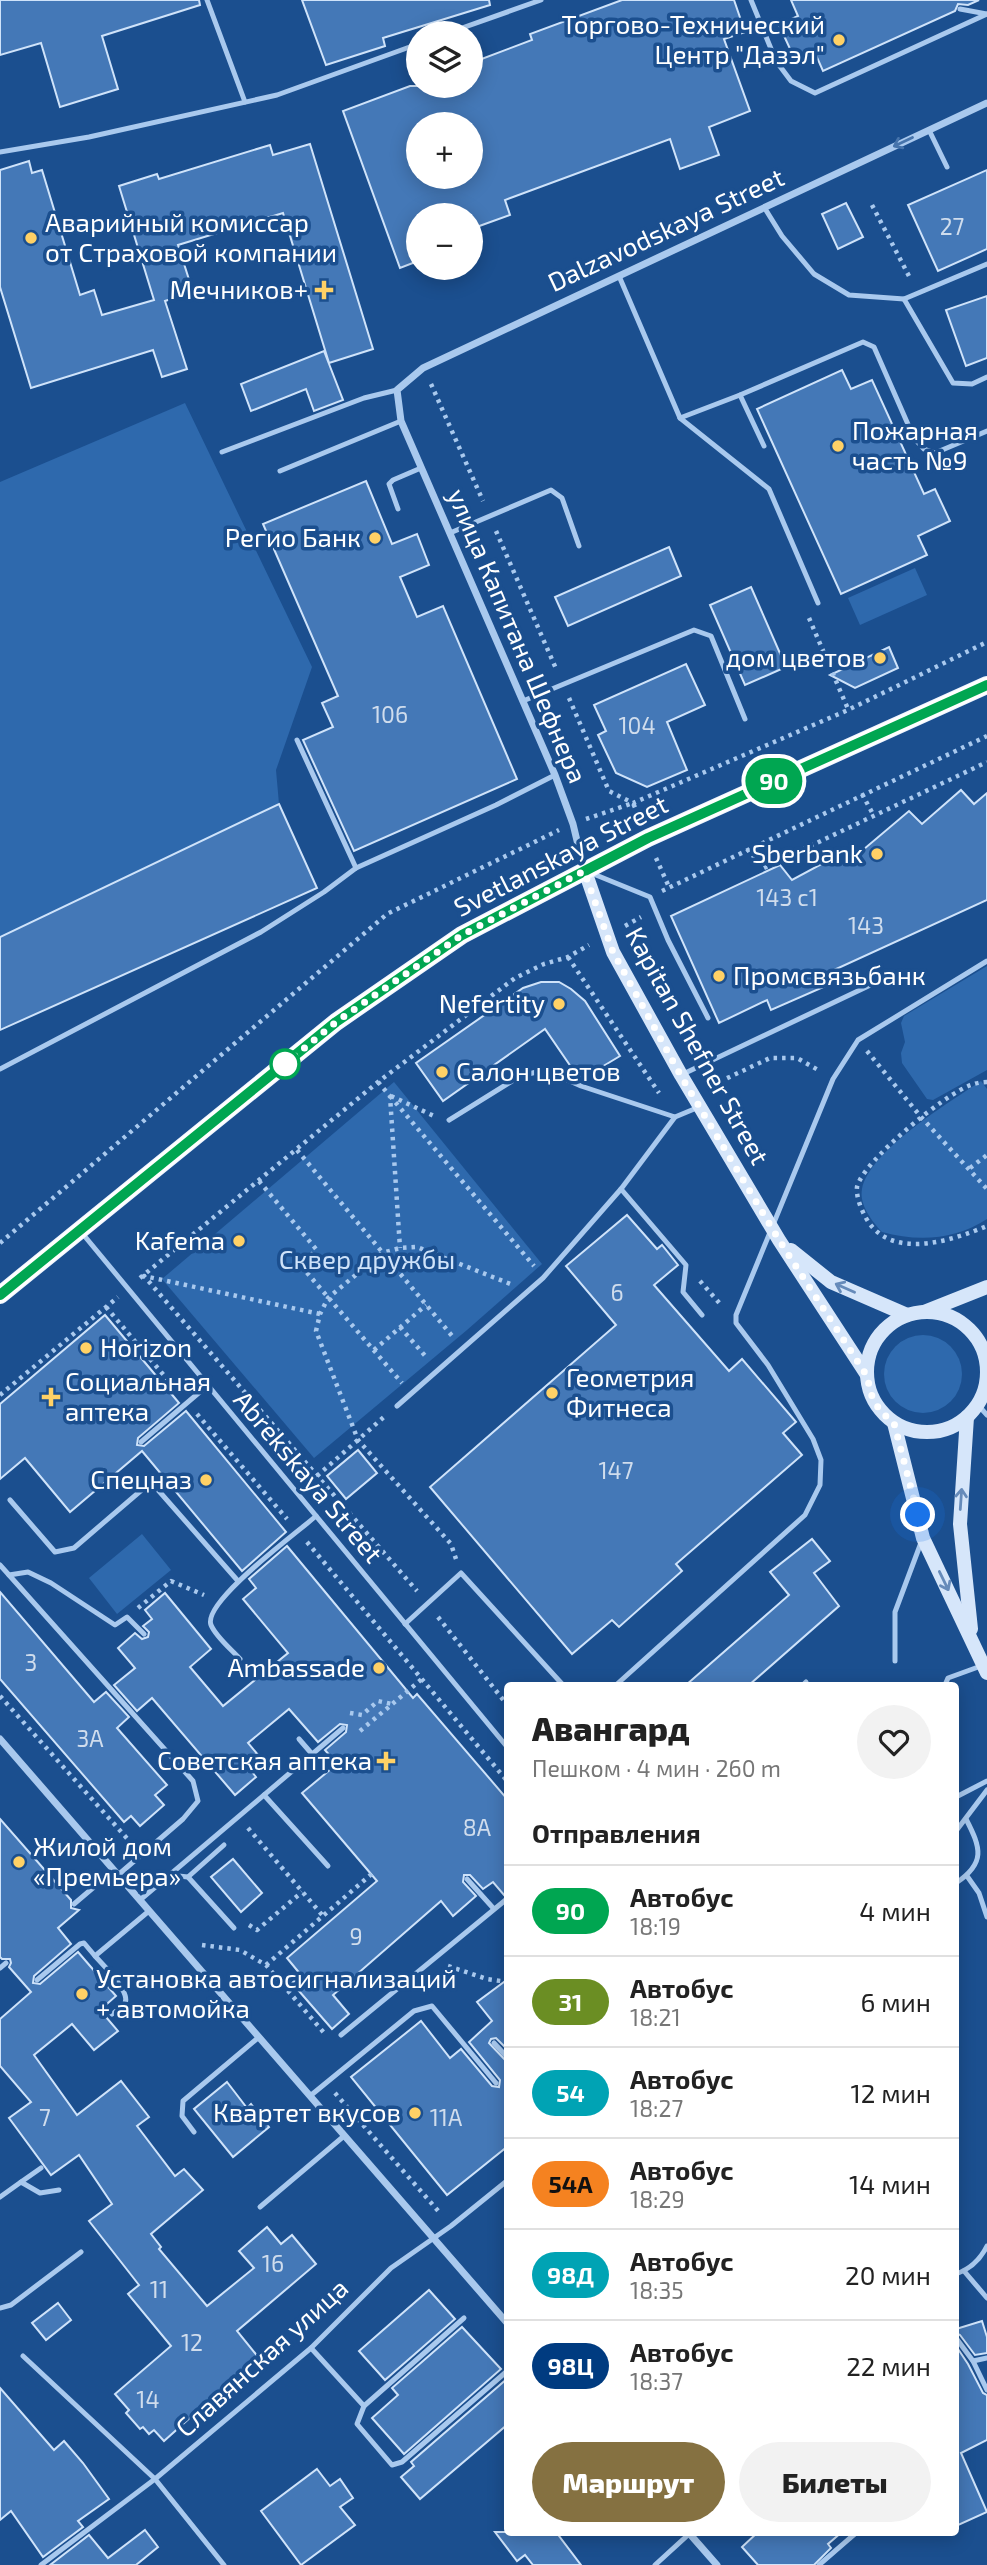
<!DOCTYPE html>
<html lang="ru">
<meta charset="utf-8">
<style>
body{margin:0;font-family:"Exo 2",sans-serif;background:#f2f2f2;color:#222;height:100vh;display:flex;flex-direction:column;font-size:26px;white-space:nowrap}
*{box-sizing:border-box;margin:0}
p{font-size:23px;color:#767676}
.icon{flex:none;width:38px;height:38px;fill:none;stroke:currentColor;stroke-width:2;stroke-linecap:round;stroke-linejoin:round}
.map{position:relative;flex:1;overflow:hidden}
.sheet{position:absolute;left:504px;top:1682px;width:455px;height:854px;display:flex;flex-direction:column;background:#fff;border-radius:7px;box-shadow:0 4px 18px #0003}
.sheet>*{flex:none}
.badge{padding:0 14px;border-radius:23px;font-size:24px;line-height:46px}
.controls{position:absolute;left:406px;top:21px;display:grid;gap:14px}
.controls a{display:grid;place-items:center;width:77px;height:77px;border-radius:50%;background:#fff;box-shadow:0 4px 18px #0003;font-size:35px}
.you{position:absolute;width:35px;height:35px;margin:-18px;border:5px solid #fff;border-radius:50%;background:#1a73e8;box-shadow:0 0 0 10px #1a73e833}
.map>.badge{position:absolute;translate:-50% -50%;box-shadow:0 0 0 4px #fff}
h2{padding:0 28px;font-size:26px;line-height:63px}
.round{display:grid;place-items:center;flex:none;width:74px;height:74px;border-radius:37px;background:#f2f2f2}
.summary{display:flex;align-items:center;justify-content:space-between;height:119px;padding:0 28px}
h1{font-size:33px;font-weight:800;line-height:52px}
.button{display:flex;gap:14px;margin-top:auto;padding:14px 28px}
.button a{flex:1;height:80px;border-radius:42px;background:#857141;color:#fff;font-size:28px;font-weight:800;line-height:80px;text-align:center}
.button a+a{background:#f2f2f2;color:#222}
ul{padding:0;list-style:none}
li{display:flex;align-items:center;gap:21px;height:91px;padding:0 28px;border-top:2px solid #e0e0e0}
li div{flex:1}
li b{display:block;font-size:26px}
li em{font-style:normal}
li .badge{min-width:77px;font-weight:700;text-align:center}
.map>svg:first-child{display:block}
.green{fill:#2e69ad}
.building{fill:#4478b7;stroke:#cfe3fa;stroke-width:2;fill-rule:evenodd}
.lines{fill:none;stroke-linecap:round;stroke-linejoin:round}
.path{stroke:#a9c9ee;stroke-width:4.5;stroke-dasharray:3.5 5;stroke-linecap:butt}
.service{stroke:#a9c9ee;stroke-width:5}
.minor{stroke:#a9c9ee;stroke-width:7}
.secondary{stroke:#d6e6fa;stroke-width:14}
.primary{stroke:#f0f6ff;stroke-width:18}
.oneway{stroke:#4674ac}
.oneway2{stroke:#668bba}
.line-casing{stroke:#fff;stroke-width:16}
.line{stroke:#00a651;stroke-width:10}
.walk{stroke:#fff;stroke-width:7;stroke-dasharray:0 12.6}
.poi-dot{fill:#ffd166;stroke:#1b4f8f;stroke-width:2.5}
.stop-dot{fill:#fff;stroke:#00a651;stroke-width:3.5}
.labels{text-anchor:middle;stroke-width:7;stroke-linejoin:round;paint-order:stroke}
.number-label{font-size:23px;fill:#d0dded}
.poi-label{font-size:26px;fill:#fff;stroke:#1b4f8f;text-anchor:end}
.street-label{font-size:26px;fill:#fff;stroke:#1b4f8f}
.park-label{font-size:26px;fill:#cfe3fa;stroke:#1b4f8f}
</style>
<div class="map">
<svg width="987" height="2565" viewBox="0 0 987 2565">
<rect width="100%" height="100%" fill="#1b4f8f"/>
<g class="green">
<polygon points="185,403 312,667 276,770 279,804 317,888 0,1030 0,482"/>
<polygon points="915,568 927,595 860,625 848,598"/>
<polygon points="987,966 987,1070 933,1100 927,1099 902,1063 901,1053 905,1042 901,1023 904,1016"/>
<path d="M 981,1081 L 987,1089 L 987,1219 C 955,1240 918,1242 882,1232 C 872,1221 859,1205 862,1189 C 870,1150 950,1102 981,1081 Z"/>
<polygon points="394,1082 542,1264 467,1330 314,1458 162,1279"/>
<circle cx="923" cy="1374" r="39"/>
<polygon points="142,1534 171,1570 117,1614 89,1578"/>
</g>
<g class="building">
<polygon points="0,0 199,0 200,5 102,36 118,89 60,107 41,43 0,55"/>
<polygon points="302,0 489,0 490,5 383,38 385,46 326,65"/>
<path d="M 622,0 L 734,0 L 745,32 L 724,39 L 750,111 L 709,127 L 719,155 L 680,169 L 670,139 L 505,200 L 510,215 L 471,229 L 471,215 L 418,215 L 418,261 L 400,268 L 343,111 L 410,86 L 471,86 L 471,63 L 532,40 L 530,34 ZM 418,124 L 471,124 L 471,177 L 418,177 Z"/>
<polygon points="791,0 979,0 968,5 958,4 955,11 823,71 816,55 797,64 779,25 798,16"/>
<polygon points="310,144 373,349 329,363 283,213 178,245 193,292 165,301 187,369 162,377 153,350 31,388 0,287 0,170 29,161 32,173 42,170 80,295 94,290 102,315 154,300 119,186 157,174 159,179 270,145 273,155"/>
<polygon points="987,170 987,249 938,271 908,205"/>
<polygon points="846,203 863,237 838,249 822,214"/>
<polygon points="987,296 987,358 966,366 946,310"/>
<polygon points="324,351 343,400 314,411 306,389 251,411 241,384"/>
<polygon points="842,370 851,389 872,380 924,494 935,489 950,521 918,536 927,555 841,594 757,409"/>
<polygon points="366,481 392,544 417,534 429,565 400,577 417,617 443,606 517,779 354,851 303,740 333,727 322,703 338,696 263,524"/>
<polygon points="669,547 681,576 568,626 555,597"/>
<polygon points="751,587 786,667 745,685 710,605"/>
<polygon points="889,647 898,668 855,688 830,675"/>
<polygon points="686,664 705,705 667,722 687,770 647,787 616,773 598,735 606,731 594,705"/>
<polygon points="961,790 974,804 987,793 987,900 823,975 828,985 771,1010 767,1000 719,1023 671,916 780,865 792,880 853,847 857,855 909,811 922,824"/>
<polygon points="279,804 317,888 0,1030 0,937"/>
<polygon points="541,982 559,982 571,989 585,1001 620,1056 580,1080 545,1029 443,1101 416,1063 523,988"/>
<polygon points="627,1215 657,1249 662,1245 678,1265 654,1285 729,1371 742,1359 796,1422 783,1433 802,1455 676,1564 682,1571 619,1627 612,1620 572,1654 430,1487 616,1325 566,1266"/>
<polygon points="105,1315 179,1403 138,1438 137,1445 144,1446 186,1411 286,1532 242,1571 142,1451 70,1512 25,1458 0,1479 0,1404"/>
<polygon points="358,1450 377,1473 346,1499 327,1476"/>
<polygon points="812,1539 830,1561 814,1573 839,1606 749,1685 686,1685 789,1595 770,1572"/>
<polygon points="287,1546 413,1698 417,1694 508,1800 508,1893 504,1895 493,1882 483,1889 470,1875 464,1875 463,1882 476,1896 453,1916 441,1901 333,1995 349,2014 332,2029 292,1983 301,1975 287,1958 377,1881 302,1793 337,1764 325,1750 346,1732 347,1725 340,1724 318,1742 289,1709 248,1743 264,1762 252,1772 256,1777 235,1795 152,1698 137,1711 114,1685 135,1668 118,1648 135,1633 142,1639 148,1637 149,1632 143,1626 152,1619 145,1610 165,1593 211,1649 190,1667 223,1706 288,1653 243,1599 256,1588 249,1579"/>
<polygon points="0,1592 94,1702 106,1692 129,1717 117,1728 167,1785 155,1795 164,1805 140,1826 131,1816 124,1822 0,1679"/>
<polygon points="0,1819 71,1900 71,1908 79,1910 58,1928 71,1944 34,1976 33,1983 40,1984 78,1952 116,1996 100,2010 118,2031 94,2050 72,2024 34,2055 77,2115 121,2081 149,2117 137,2126 175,2176 184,2169 203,2190 151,2234 161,2247 159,2249 207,2306 254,2268 239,2251 267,2227 281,2244 292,2235 316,2264 237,2331 259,2358 242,2373 241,2372 164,2441 154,2430 149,2434 143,2427 140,2429 126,2413 129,2410 115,2394 171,2346 128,2294 139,2285 89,2221 112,2204 79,2155 51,2175 9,2118 31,2102 0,2066 0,2019 31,1992 9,1967 11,1963 10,1959 2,1959 0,1957"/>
<polygon points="233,1859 262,1893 241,1912 211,1877"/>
<polygon points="508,1979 508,2050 496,2038 491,2039 489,2043 508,2063 508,2146 447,2195 351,2077 421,2021 450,2058 461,2049 492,2086 499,2087 500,2080 469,2042 492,2021 477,2002"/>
<polygon points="227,2082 247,2108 251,2104 269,2127 233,2157 194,2109"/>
<polygon points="429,2290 455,2319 385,2380 359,2351"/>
<polygon points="58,2303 71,2320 46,2340 32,2323"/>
<polygon points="982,2321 987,2337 987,2353 975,2355 960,2335 956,2333 956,2329"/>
<polygon points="462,2327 501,2369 404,2454 372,2418 398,2395 392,2388"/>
<polygon points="956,2346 968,2364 983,2393 987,2395 987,2440 961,2453 987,2512 956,2526"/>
<polygon points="508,2378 508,2424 420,2499 401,2477 414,2466 411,2462"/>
<polygon points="0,2388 54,2450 64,2441 83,2463 109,2499 78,2521 83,2527 43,2557 11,2511 0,2520"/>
<polygon points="317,2469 330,2486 340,2479 353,2498 340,2507 355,2525 301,2565 261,2511"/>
<polygon points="145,2530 158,2547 136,2565 50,2565 89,2535 108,2558"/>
<polygon points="495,2532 556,2532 581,2565 533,2565 525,2555 517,2561"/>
<polygon points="758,2532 842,2532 828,2544 831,2548 814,2565 758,2565 742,2547"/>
</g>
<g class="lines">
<g class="path">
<polyline points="872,205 910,278"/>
<polyline points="431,384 483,501"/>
<polyline points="496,531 557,671"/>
<polyline points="809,618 848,709"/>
<polyline points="569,698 609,791 633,803 848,710 987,642"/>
<polyline points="862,794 874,816"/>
<polyline points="586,819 633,803 639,817"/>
<polyline points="747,849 764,868 987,762"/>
<polyline points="656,858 669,887"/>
<polyline points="662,891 987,736"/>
<polyline points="625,926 641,917"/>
<polyline points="568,957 659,1093"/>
<polyline points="867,1051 921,1117 987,1189"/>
<polyline points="712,1076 721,1081 770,1058 797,1058 820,1071"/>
<polyline points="378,1082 390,1096 400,1248"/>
<path d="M 987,1082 C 982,1082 976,1083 971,1085 C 946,1093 863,1161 857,1187 C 856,1197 861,1209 866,1218 C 890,1261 951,1241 987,1226"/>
<polyline points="390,1096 534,1266"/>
<polyline points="391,1096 434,1116"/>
<polyline points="297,1150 453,1337"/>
<polyline points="970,1168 987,1155"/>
<polyline points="259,1181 316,1249 302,1267 402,1383"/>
<polyline points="0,1243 387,914 559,830"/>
<polyline points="140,1278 378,1082 515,978 544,964 568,957 589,945"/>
<polyline points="700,1281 722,1306"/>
<polyline points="106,1307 178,1392"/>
<polyline points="320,1314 144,1276 417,1591"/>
<polyline points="400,1327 427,1358"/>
<polyline points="374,1350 426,1305"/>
<polyline points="0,1395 118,1297"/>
<polyline points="197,1414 287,1519"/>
<polyline points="317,1476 385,1416"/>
<polyline points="307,1542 508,1782"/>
<polyline points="456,1559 451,1544 358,1440 316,1331 320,1314 328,1298 382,1253 400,1248 417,1247 513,1285"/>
<polyline points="138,1608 171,1581 204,1595"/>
<polyline points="438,1617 508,1706"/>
<polyline points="0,1696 132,1844"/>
<polyline points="350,1713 362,1715 378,1701 392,1704"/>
<polyline points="360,1731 422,1679"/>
<polyline points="248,1828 323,1916"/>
<polyline points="249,1925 257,1930 302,1892"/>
<polyline points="202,1945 240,1950 266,1965 325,2034"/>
<polyline points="266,1965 375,1871"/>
<polyline points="448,1966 487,1979 508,1982"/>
<polyline points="335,2093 440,2213"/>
</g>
<g class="service">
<polyline points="207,0 245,102"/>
<polyline points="751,0 776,61 791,81 815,93 987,14"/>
<polyline points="960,9 987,14"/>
<polyline points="448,33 541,0"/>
<polyline points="929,130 947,167"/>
<polyline points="0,152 89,137 277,95 418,44"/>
<polyline points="764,207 782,236 814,274 849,295 904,299 987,264"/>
<polyline points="619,276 680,418 740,395 863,342 874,347 914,438 924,449 935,453 987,431"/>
<polyline points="904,299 953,383 972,384 987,377"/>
<polyline points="740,395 764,446"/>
<polyline points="680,418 769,489 818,603"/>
<polyline points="222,452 364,398 397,390"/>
<polyline points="280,471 401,421"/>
<polyline points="398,509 389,484 393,480 421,468"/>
<polyline points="450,533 551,490 562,498 579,546"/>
<polyline points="523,701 694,630 711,636 745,719"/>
<polyline points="297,740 356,868 496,805 555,775"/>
<polyline points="591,873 650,897 668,940 708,1018"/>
<polyline points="0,1069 261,932 324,892 356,868"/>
<polyline points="681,1075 881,980"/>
<polyline points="449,1120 520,1076 545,1070 581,1086 675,1117"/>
<polyline points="621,1189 686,1265 683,1292 702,1315"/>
<polyline points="82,1233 508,1748"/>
<polyline points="978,1405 987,1415"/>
<polyline points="397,1406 543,1278 621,1189 675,1117 699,1107"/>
<polyline points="141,1442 208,1385"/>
<polyline points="10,1500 55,1552 74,1548 151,1482 238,1581"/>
<polyline points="0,1565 9,1575 28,1572 51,1583 115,1625 127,1617 144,1634"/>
<polyline points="9,1575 193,1781 198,1801 183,1819 118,1875"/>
<polyline points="405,1624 461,1573 563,1685"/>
<path d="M 240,1659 C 231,1649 216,1637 211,1625 C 202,1602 298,1532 316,1516"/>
<polyline points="895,1661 895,1612 922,1540"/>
<polyline points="616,1685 805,1515 820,1485 821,1460 813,1439 768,1365 736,1323 736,1315 833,1079 858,1040 987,961"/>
<polyline points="803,1685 806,1682"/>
<polyline points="945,1685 948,1678 981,1666"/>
<polyline points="299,1739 312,1754"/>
<polyline points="264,1795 328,1866"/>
<polyline points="956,1797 987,1781"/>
<polyline points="956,1831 987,1790"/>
<polyline points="169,1875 188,1877 234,1928"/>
<polyline points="967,1876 979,1893 987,1917"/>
<polyline points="188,1877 224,1845"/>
<polyline points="467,1879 494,1909"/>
<path d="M 956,1883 C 986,1863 981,1848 966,1819"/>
<polyline points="140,1900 343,1728"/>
<polyline points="74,1904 114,1870"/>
<polyline points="0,1968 6,1963"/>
<polyline points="37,1980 80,1944 84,1943 95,1956"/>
<path d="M 112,2014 C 116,2011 123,2007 125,2003 C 131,1992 103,1965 95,1956 L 149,1911"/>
<polyline points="341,2035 508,1898"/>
<polyline points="494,2043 508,2058"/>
<polyline points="310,2096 414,2011 432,2006 496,2083"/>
<polyline points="194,2132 182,2116 183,2101 259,2037"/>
<polyline points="21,2182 41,2168"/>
<polyline points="0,2197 21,2182 40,2193 59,2190"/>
<polyline points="260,2207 344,2136"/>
<polyline points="964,2271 987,2298"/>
<path d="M 956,2274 C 970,2269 980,2260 987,2246"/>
<polyline points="0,2308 11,2305 81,2252"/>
<polyline points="956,2338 973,2361 987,2390"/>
<polyline points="311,2348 364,2406 357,2424 392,2465 402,2462 506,2372"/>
<polyline points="23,2356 155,2479 224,2565"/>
<polyline points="973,2361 987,2358"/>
<polyline points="364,2406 464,2318"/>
<polyline points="41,2565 155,2479 311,2348 391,2268 451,2226 508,2180"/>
<polyline points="655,2565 689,2534"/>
<polyline points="819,2565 857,2532"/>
</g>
<g class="minor">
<polyline points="584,870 573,824 555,775 401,421 397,390 423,368 987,103"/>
<polyline points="0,1739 508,2324"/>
<polyline points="688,2532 717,2565"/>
</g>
<g class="secondary">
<polyline points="585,871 613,952 681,1075 779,1240 867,1375"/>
<polyline points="791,1250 831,1282 907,1315"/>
<polyline points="924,1312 987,1287"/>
<circle cx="927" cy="1372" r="60"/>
<polyline points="967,1417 960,1524 971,1629"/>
<polyline points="894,1423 923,1538 987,1673"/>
</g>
<polyline class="primary" points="0,1295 336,1022 462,935 648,838 987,685"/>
</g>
<defs><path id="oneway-shaft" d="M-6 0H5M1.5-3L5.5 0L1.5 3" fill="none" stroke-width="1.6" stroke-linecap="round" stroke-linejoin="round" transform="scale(1.75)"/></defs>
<use class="oneway" href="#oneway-shaft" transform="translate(903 142) rotate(155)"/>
<g class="oneway2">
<use href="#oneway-shaft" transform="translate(845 1288) rotate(-156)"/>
<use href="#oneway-shaft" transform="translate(961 1499) rotate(-86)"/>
<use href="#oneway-shaft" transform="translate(944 1581) rotate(64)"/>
</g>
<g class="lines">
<g class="line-casing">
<polyline id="line" points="0,1295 336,1022 462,935 648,838 987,685"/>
</g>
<use href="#line" class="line"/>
<polyline class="walk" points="285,1064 336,1022 462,935 584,871 613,952 681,1076 779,1240 867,1376 871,1394 880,1411 894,1423 918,1515"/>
</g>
<g class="poi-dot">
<circle cx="839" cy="40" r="7"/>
<circle cx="31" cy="238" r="7"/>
<path d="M320.5 279.5h7v7h7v7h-7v7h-7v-7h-7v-7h7z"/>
<circle cx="838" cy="446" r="7"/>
<circle cx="375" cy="538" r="7"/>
<circle cx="880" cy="658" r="7"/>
<circle cx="877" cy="854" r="7"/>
<circle cx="719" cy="976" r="7"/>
<circle cx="559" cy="1004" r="7"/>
<circle cx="442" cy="1072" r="7"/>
<circle cx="239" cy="1241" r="7"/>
<circle cx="86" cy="1348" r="7"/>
<circle cx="552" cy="1393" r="7"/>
<path d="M47.5 1386.5h7v7h7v7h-7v7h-7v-7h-7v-7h7z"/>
<circle cx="206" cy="1480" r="7"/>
<circle cx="379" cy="1668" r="7"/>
<path d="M382.5 1750.5h7v7h7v7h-7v7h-7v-7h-7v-7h7z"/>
<circle cx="19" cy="1862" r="7"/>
<circle cx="82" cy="1994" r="7"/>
<circle cx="415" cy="2113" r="7"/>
</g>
<circle class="stop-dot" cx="285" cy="1064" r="14"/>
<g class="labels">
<g class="number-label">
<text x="952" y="235">27</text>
<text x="390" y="723">106</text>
<text x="637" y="734">104</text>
<text x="787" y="906">143 с1</text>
<text x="866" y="934">143</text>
<text x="617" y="1301">6</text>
<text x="616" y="1479">147</text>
<text x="31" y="1671">3</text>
<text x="90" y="1747">3А</text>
<text x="477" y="1836">8А</text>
<text x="356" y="1945">9</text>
<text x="45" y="2126">7</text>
<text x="446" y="2126">11А</text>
<text x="273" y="2272">16</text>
<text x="159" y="2298">11</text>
<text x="192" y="2351">12</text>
<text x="148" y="2408">14</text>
</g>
<g class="poi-label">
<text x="825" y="34">Торгово-Технический<tspan x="825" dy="30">Центр "Дазэл"</tspan></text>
<text x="45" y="232" text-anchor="start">Аварийный комиссар<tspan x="45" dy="30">от Страховой компании</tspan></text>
<text x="308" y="299">Мечников+</text>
<text x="852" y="440" text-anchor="start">Пожарная<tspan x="852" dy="30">часть №9</tspan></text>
<text x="361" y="547">Регио Банк</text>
<text x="866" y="667">дом цветов</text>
<text x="863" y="863">Sberbank</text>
<text x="733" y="985" text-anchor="start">Промсвязьбанк</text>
<text x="545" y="1013">Nefertity</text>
<text x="456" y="1081" text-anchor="start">Салон цветов</text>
<text x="225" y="1250">Kafema</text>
<text x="100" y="1357" text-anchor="start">Horizon</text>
<text x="566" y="1387" text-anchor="start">Геометрия<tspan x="566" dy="30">Фитнеса</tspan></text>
<text x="65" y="1391" text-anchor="start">Социальная<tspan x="65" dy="30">аптека</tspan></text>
<text x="192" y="1489">Спецназ</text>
<text x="365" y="1677">Ambassade</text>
<text x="372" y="1770">Советская аптека</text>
<text x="33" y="1856" text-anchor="start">Жилой дом<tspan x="33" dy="30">«Премьера»</tspan></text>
<text x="96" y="1988" text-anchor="start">Установка автосигнализаций<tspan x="96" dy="30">+ автомойка</tspan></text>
<text x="401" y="2122">Квартет вкусов</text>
</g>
<g class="street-label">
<text transform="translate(666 230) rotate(-25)" y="9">Dalzavodskaya Street</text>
<text transform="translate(517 636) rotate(67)" y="9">улица Капитана Шефнера</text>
<text transform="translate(561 856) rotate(-27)" y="9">Svetlanskaya Street</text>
<text transform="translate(697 1046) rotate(61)" y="9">Kapitan Shefner Street</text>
<text transform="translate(308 1477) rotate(50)" y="9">Abrekskaya Street</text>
<text transform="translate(262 2358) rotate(-42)" y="9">Славянская улица</text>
</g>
<g class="park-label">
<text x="367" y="1269">Сквер дружбы</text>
</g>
</g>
</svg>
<div class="controls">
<a><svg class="icon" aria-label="layers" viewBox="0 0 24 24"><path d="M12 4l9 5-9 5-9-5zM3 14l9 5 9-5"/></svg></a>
<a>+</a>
<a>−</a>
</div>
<div class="you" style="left:918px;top:1515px"></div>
<b class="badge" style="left:774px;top:781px;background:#00a651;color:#fff">90</b>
<section class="sheet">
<div class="summary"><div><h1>Авангард</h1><p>Пешком · 4 мин · 260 m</p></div><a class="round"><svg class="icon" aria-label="heart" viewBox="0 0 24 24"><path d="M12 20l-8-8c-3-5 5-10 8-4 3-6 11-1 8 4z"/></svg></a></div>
<h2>Отправления</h2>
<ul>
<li><span class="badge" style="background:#00a651;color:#fff">90</span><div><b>Автобус</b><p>18:19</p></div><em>4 мин</em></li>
<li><span class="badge" style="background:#6b8e23;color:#fff">31</span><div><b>Автобус</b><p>18:21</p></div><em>6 мин</em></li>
<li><span class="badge" style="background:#00a3b4;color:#fff">54</span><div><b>Автобус</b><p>18:27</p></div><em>12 мин</em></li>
<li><span class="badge" style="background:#f58220;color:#111">54А</span><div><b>Автобус</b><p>18:29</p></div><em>14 мин</em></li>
<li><span class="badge" style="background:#00a3b4;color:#fff">98Д</span><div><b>Автобус</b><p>18:35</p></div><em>20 мин</em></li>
<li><span class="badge" style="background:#003b80;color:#fff">98Ц</span><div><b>Автобус</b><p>18:37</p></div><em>22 мин</em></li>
</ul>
<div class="button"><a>Маршрут</a><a>Билеты</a></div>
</section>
</div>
